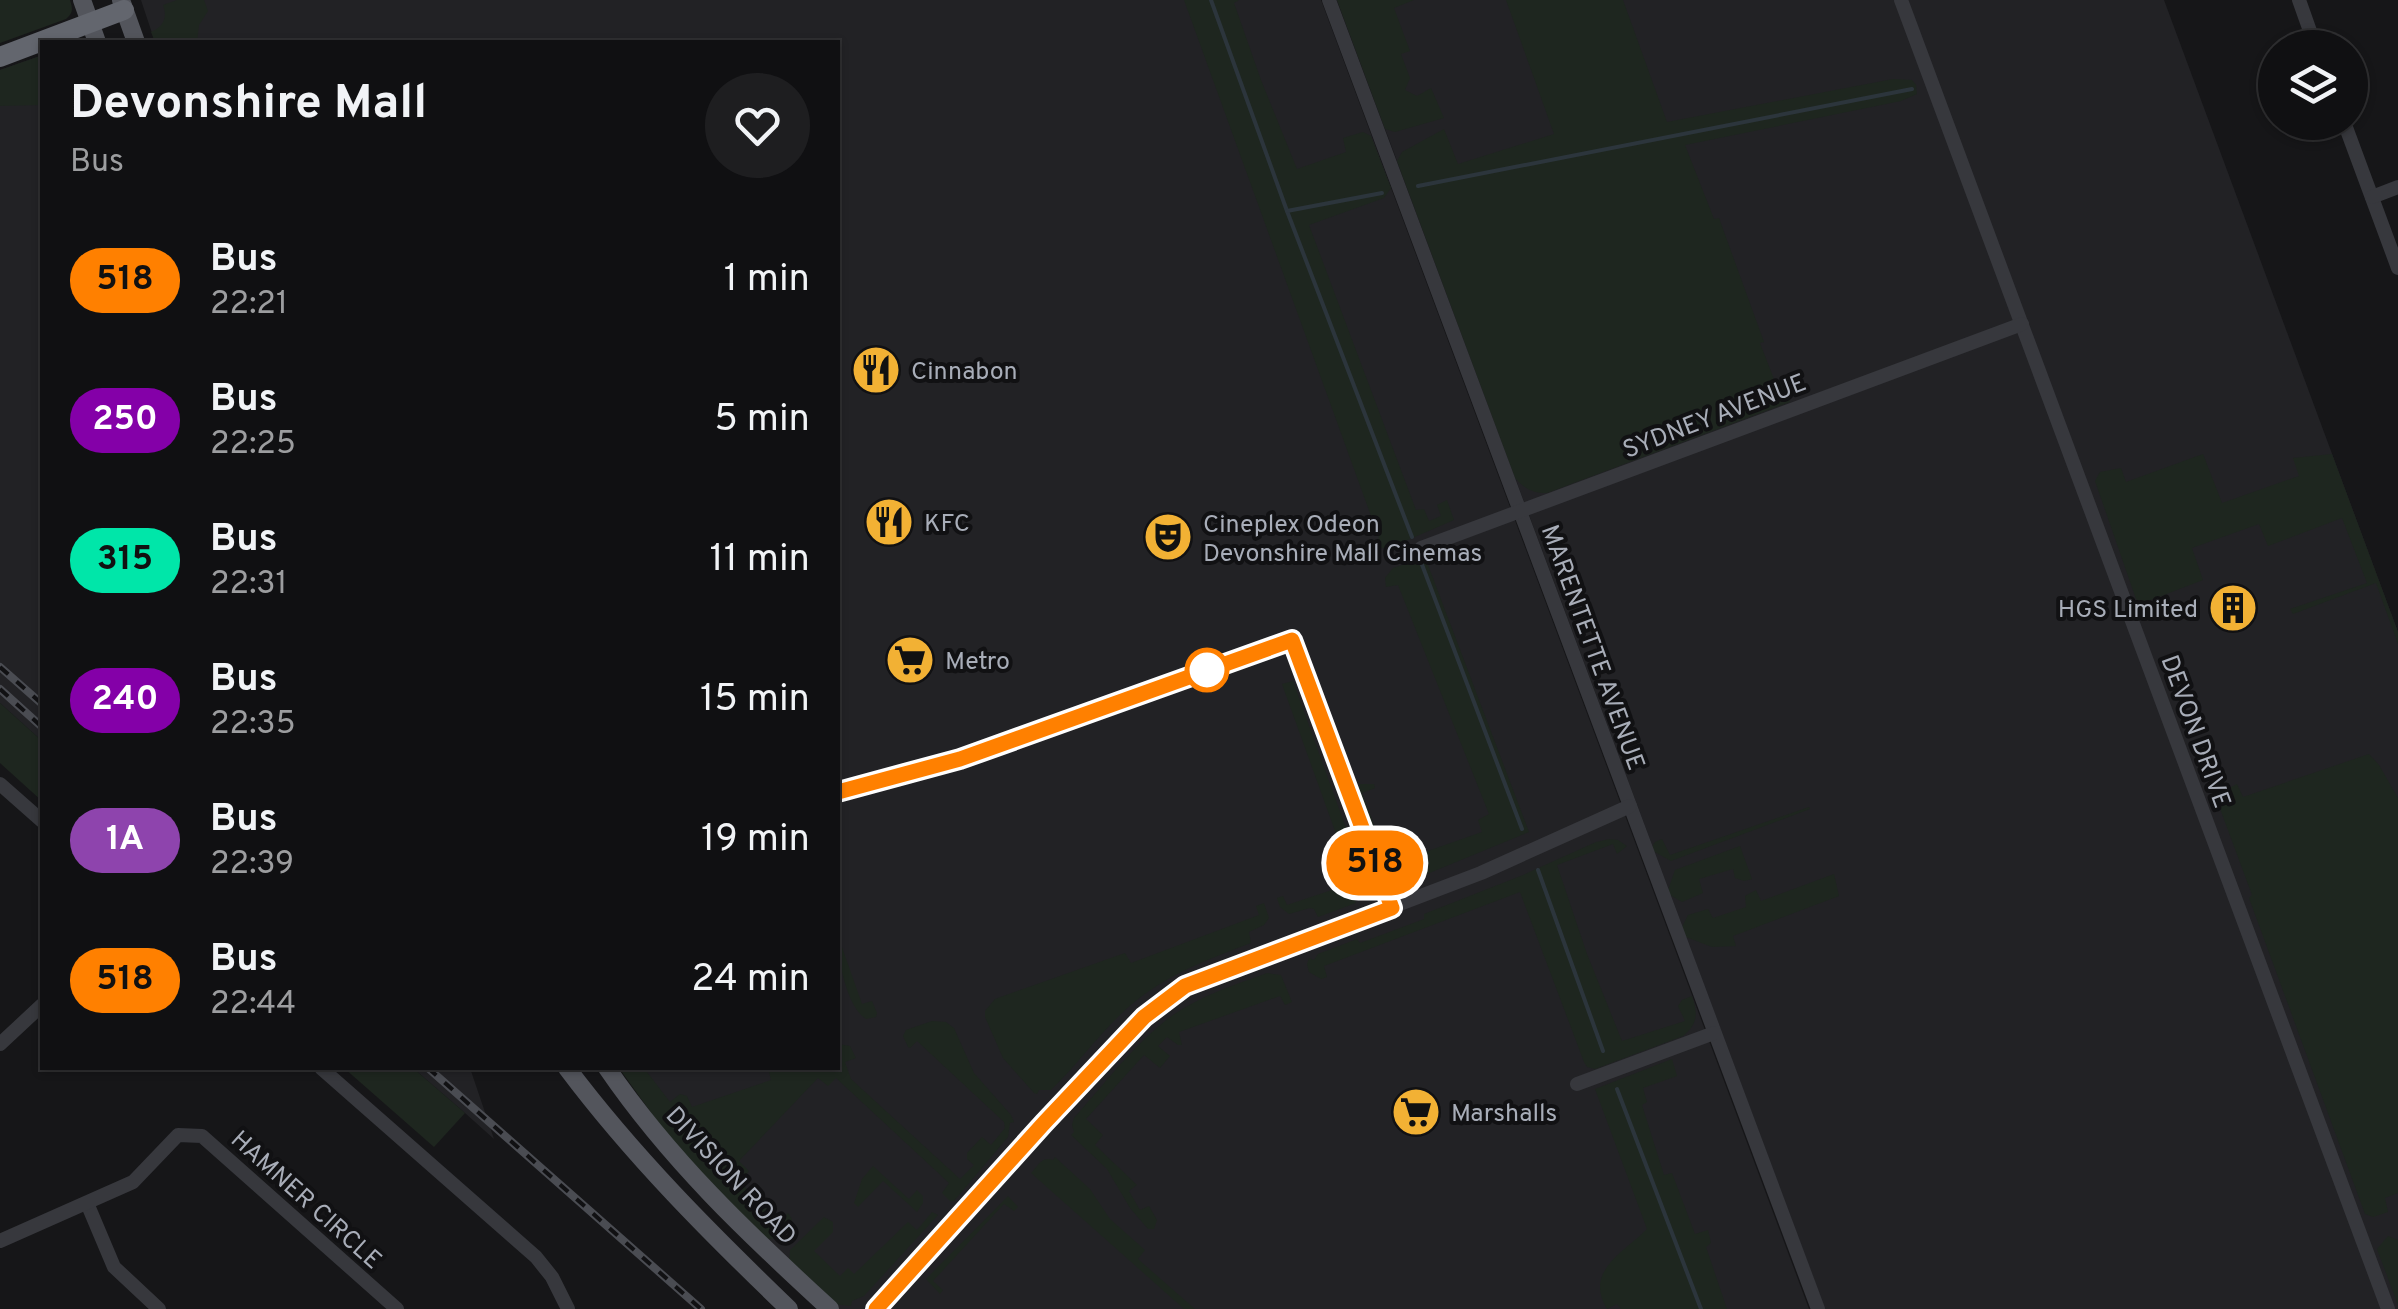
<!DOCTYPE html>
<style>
body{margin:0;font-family:Overpass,sans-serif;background:#1e1e20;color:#f1f3f6;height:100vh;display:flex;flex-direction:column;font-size:38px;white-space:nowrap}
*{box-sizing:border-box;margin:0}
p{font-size:32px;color:#9c9d9f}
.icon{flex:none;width:55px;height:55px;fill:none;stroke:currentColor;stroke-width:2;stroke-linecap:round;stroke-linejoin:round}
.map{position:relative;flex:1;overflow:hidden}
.side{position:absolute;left:40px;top:40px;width:800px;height:1030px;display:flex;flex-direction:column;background:#101012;border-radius:0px;box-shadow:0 2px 8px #0004,0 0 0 2px #303032}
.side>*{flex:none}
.badge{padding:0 20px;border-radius:32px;font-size:35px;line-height:65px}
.tools{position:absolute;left:2258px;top:30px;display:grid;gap:20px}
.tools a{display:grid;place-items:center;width:110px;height:110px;border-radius:50%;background:#101012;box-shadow:0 2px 8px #0004,0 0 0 2px #303032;font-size:50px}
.map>.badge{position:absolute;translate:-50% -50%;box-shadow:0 0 0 5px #fff}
.round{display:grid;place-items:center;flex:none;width:105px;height:105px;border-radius:52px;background:#1e1e20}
.head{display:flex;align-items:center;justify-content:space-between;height:170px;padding:0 30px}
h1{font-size:48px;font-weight:700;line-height:75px}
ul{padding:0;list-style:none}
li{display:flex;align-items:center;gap:30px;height:140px;padding:0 30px}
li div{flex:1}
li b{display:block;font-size:38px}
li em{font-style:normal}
li .badge{min-width:110px;font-weight:700;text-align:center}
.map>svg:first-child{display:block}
.built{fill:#222225}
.green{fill:#1e261f}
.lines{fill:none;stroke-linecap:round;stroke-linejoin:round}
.stream{stroke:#2c353c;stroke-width:4}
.minor{stroke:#37383d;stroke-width:14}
.major{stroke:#53555c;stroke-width:18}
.highway{stroke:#63666e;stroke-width:20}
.rail-casing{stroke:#4a4c52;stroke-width:8}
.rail{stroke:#111113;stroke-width:4;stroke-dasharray:11;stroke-linecap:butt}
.line-casing{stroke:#fff;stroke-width:22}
.line{stroke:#ff8000;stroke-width:15}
.stop-dot{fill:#fff;stroke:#ff8000;stroke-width:5}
.labels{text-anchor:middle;stroke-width:8;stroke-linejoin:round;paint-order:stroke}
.poi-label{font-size:25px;fill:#a8adb8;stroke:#111113;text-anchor:start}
.street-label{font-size:25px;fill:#a8adb8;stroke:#111113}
</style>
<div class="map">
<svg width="2398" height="1309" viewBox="0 0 2398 1309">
<rect width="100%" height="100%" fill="#161618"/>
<g class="built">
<polygon points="141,0 1321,0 1809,1309 839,1309 724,1198 619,1068 838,1068 838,42 155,42"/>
<polygon points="1337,0 2164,0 2398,632 2398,1309 1825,1309"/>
<polygon points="40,56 42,56 42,741 0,703 0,70"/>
<polygon points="413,1068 470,1068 494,1139 465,1113"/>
</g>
<g class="green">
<path d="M 0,0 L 70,0 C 73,9 73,13 66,19 L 0,43 Z"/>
<path d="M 177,0 L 204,0 L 208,11 L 199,25 L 197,42 L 155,42 L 151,32 C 163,27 168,18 163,5 Z"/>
<polygon points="1184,0 1239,0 1234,3 1261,80 1297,169 1346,152 1343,138 1363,132 1371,136 1391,188 1384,198 1309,225 1416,510 1424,509 1429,521 1441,516 1437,505 1447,500 1454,520 1387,549 1376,547 1373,542 1379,538"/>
<polygon points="1337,0 1414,0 1394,8 1410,51 1401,54 1410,78 1405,90 1417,96 1431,88 1444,118 1395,132 1385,129"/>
<path d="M 1506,0 L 1623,0 L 1667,122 L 1893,79 L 1912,80 L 1916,85 L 1917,94 L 1901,101 L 1685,145 L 1714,219 L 1719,218 L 1764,342 L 1760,343 L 1775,382 L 1784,379 L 1790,402 L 1547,493 C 1532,493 1525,489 1515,478 L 1397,161 L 1402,152 L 1444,129 L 1458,164 L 1554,134 Z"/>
<polygon points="40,56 42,56 42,105 0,106 0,70"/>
<polygon points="2203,454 2222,503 2299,476 2293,458 2332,454 2398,632 2398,644 2376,583 2293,614 2290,609 2367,583 2342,518 2268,546 2259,524 2192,548 2203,580 2143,603 2136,599 2095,481 2100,472 2121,468 2126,482"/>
<polygon points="1425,557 1529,832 1410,881 1400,882 1393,876 1387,878 1357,790 1360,784 1374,784 1375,788 1362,793 1384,851 1396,848 1402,860 1482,832 1478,820 1489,814 1398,585 1386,587 1385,578 1393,568"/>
<polygon points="1293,681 1364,878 1356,881 1352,878 1282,684"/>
<polygon points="0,703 42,741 42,801 0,763"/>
<polygon points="2369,754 2379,765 2398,798 2398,1193 2385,1198 2388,1212 2373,1217 2365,1214 2249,898 2252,895 2215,795 2237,784 2243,797"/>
<polygon points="1809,807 1810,809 1671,861 1653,851 1652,847 1655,842 1662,839 1670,855"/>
<path d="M 1610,839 L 1618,840 L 1627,846 L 1617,854 L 1613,844 L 1557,865 L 1587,954 L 1622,1041 L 1685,1021 L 1678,1006 L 1682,1000 L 1692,996 C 1698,1013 1698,1024 1683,1036 L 1595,1069 L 1587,1067 L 1584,1062 L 1520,892 L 1324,966 L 1327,977 L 1321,979 L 1309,972 L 1307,964 L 1309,958 L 1314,960 L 1318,954 L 1357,939 L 1360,943 L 1424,919 L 1424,914 L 1523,875 L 1596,842 Z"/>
<polygon points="1740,846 1752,879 1744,881 1735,878 1733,869 1699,879 1703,893 1682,902 1670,895 1668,890 1675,870"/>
<polygon points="1834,874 1839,896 1733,936 1736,946 1712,947 1686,937 1682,927 1688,915 1708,909 1713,918 1746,907 1745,896 1756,890 1761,901"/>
<polygon points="1347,885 1350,887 1356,903 1318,917 1314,909 1310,908 1289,914 1280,907 1277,898 1283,896 1287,905"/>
<path d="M 1264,903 L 1269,918 L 1264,925 L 1249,932 L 1251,943 C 1201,962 1160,977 1121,1014 C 1096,1038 1076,1066 1051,1090 L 1039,1090 L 1037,1094 L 1034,1093 L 1003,1058 L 985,1017 L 985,1011 L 995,999 L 1125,953 L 1131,963 L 1259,915 L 1256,906 Z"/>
<path d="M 838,936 L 862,1004 L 872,1001 L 877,1013 L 876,1017 L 866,1019 C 847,1007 837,958 838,936 Z"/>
<path d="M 1267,973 L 1281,975 L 1292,1002 L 1285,1005 L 1280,996 L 1179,1032 L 1182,1045 L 1178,1045 L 1167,1037 L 1158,1046 L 1170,1056 L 1160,1068 L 1144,1055 L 1086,1119 L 1103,1135 L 1095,1145 L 1137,1185 L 1129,1191 L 1140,1210 L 1149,1206 L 1157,1220 L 1154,1229 L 1148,1229 L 1130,1208 L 1107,1169 L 1071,1135 L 1074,1132 L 1072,1125 L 1074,1118 C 1105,1083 1135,1043 1173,1015 C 1202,995 1235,985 1267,973 Z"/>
<polygon points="932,1021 946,1022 954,1028 974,1073 1011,1115 1014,1122 1010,1123 1008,1137 954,1201 950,1201 942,1193 949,1183 836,1078 828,1086 818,1078 739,1161 749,1171 740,1182 779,1222 788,1213 792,1219 791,1224 777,1238 766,1239 675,1146 619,1068 644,1068 670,1102 680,1094 687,1096 692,1107 771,1080 768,1068 838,1068 838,1058 840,1057 838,1044 850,1046 856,1058 845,1062 851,1079 960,1179 974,1165 967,1159 967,1153 982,1137 991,1145 1005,1128 1004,1122 917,1041 910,1048 908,1047 903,1036 906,1030"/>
<path d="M 1672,1059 L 1677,1076 L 1643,1088 L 1647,1102 L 1642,1105 L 1664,1175 L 1672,1173 L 1695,1234 L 1708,1230 L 1711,1243 L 1706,1247 L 1727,1309 L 1621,1309 L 1617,1304 L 1607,1309 C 1584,1271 1623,1253 1647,1229 L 1595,1089 Z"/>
<polygon points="344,1068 413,1068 465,1113 434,1147"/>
<path d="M 1055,1157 L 1090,1189 L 1110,1219 L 1145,1250 L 1138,1259 L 1195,1309 L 1184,1309 L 1031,1173 C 1038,1166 1042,1156 1053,1160 Z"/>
<polygon points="873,1166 909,1199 917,1190 923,1196 923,1203 917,1212 883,1181 858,1207 854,1203 862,1179"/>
<polygon points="1008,1196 1018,1207 1014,1211 1004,1204 933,1281 943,1290 940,1294 926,1279"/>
<polygon points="932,1212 938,1215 864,1296 852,1301 851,1306 834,1304 789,1261 790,1250 824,1217 833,1222 833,1232 814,1251 840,1276 848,1268 854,1274 908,1222 917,1230"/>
<polygon points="2388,1236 2398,1240 2398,1305 2377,1249"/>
</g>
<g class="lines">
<g class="stream">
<polyline points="1211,0 1287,211 1412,537"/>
<polyline points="1418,186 1912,89"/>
<polyline points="1287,211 1382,193"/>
<polyline points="1421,562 1522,829"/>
<polyline points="1538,870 1603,1051"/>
<polyline points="1617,1089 1701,1309"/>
</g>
<g class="minor">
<polyline points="1329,0 1818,1309"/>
<polyline points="1901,0 2388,1309"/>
<polyline points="2299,0 2316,48"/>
<polyline points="2344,122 2398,268"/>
<polyline points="2372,197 2398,187"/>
<polyline points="1421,548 2022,324"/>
<polyline points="0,784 42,821"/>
<polyline points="0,1044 42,1005"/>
<polyline points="321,1068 536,1257 552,1277 568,1309"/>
<polyline points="1577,1084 1714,1033"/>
<polyline points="87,1203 114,1267 159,1309"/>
<polyline points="0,1241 133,1182 178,1135 202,1136 397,1309"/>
<polyline points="876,1309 1044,1123 1144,1017 1185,986 1481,873 1630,806"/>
</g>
<g class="major">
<polyline points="82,0 97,42"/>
<polyline points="121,0 136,42"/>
<path d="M 567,1068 C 633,1156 710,1233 789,1309"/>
<path d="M 607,1068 C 670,1160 747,1233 830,1309"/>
</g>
<polyline class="highway" points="0,57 124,10"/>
<g class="rail-casing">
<g id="rail">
<polyline points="0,667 42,704"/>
<polyline points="0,689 42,727"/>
<polyline points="428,1068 701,1309"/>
</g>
</g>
<use href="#rail" class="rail"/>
</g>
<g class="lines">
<g class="line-casing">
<polyline id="line" points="838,792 960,759 1292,640 1392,908 1185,986 1144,1017 1044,1123 876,1309"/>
</g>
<use href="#line" class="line"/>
</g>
<defs>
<g id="restaurant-disc" transform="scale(2.5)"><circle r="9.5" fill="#f2b134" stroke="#111113"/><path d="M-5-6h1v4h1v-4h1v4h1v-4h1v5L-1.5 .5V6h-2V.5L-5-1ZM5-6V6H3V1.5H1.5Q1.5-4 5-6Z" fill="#111"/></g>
<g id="theatre-disc" transform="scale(2.5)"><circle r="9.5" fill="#f2b134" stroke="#111113"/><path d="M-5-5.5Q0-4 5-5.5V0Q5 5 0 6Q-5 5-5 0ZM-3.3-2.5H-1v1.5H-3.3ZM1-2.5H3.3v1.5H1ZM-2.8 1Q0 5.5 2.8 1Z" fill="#111"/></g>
<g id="building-disc" transform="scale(2.5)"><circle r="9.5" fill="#f2b134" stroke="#111113"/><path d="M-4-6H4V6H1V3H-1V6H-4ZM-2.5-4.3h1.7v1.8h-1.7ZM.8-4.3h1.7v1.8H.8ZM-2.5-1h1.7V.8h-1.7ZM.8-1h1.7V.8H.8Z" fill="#111"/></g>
<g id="supermarket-disc" transform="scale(2.5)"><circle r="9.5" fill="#f2b134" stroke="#111113"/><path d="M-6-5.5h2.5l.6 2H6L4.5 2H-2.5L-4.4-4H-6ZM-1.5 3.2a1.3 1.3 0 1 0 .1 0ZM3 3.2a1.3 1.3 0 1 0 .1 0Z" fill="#111"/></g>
</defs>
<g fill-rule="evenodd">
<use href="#restaurant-disc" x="876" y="370"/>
<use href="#restaurant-disc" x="889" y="522"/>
<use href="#theatre-disc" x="1168" y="537"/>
<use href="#building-disc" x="2233" y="608"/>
<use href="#supermarket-disc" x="910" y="660"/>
<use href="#supermarket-disc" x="1416" y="1112"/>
</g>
<circle class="stop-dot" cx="1207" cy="670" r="20"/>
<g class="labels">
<g class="poi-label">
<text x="911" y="379">Cinnabon</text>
<text x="924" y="531">KFC</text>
<text x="1203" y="532">Cineplex Odeon<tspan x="1203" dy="29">Devonshire Mall Cinemas</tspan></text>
<text x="2198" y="617" text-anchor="end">HGS Limited</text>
<text x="945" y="669">Metro</text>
<text x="1451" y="1121">Marshalls</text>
</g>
<g class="street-label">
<text transform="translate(1714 415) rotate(-21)" y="9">SYDNEY AVENUE</text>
<text transform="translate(1594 647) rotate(70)" y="9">MARENTETTE AVENUE</text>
<text transform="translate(2197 731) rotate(70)" y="9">DEVON DRIVE</text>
<text transform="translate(732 1175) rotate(47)" y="9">DIVISION ROAD</text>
<text transform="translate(307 1199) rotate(42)" y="9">HAMNER CIRCLE</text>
</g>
</g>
</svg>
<div class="tools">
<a><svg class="icon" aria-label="layers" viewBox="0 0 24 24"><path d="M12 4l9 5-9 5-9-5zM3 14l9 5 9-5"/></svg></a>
</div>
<b class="badge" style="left:1375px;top:863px;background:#ff8000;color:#111">518</b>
<section class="side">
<div class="head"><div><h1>Devonshire Mall</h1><p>Bus</p></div><a class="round"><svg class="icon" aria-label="heart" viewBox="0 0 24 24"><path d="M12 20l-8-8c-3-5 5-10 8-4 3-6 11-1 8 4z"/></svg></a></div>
<ul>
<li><span class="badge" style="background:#ff8000;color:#111">518</span><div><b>Bus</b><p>22:21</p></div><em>1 min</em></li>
<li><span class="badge" style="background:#8400a8;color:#fff">250</span><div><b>Bus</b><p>22:25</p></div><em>5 min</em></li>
<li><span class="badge" style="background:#00e6a9;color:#111">315</span><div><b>Bus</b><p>22:31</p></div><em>11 min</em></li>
<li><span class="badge" style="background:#8400a8;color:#fff">240</span><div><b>Bus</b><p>22:35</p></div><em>15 min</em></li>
<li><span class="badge" style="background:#8e44ad;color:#fff">1A</span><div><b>Bus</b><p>22:39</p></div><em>19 min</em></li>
<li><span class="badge" style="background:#ff8000;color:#111">518</span><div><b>Bus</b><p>22:44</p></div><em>24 min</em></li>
</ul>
</section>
</div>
